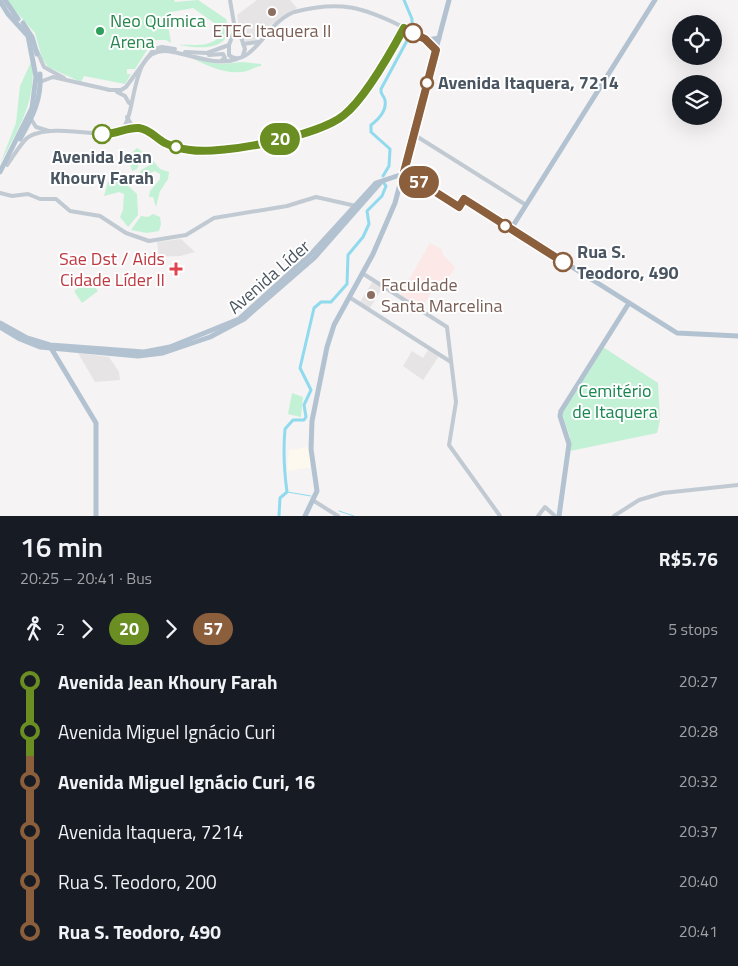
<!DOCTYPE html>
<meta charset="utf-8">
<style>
body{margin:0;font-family:"Titillium Web",sans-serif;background:#20242c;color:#f1f3f6;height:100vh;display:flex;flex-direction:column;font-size:19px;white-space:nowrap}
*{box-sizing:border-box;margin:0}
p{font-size:16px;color:#9ea1a6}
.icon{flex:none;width:28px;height:28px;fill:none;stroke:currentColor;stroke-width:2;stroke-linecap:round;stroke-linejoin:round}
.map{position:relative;height:516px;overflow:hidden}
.sheet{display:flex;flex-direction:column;background:#171b24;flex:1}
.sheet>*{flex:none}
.badge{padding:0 10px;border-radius:16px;font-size:18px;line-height:32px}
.buttons{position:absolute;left:672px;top:15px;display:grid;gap:10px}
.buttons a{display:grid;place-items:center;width:50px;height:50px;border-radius:50%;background:#171b24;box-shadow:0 5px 20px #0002;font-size:25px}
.map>.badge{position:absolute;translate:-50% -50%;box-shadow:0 0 0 2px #fff}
.legs{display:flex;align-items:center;gap:8px;height:55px;padding:0 20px;font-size:16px}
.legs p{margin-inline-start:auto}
.overview{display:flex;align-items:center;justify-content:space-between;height:85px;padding:0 20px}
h1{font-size:28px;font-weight:600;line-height:38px}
ul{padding:0 20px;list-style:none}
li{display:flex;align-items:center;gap:18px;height:50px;font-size:19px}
li i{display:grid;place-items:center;width:8px;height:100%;margin:0 6px;background:currentColor}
li i::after{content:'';width:12px;height:12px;margin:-6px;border:4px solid;border-radius:50%;background:#171b24}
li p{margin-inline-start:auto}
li:first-child i{background:linear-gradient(#0000 50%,currentColor 0)}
li:last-child i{background:linear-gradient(currentColor 50%,#0000 0)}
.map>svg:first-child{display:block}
.commercial{fill:#fdf9ef}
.education{fill:#e6e4e5}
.medical{fill:#fce8e6}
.green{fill:#c3f1d5}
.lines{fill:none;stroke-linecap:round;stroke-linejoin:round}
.stream{stroke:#90daee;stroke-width:1}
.river{stroke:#90daee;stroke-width:3}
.minor{stroke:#c1cad2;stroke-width:4}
.major{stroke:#b3c2d1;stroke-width:5}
.major-bridge{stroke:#b3c2d1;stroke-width:5}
.line-1-casing{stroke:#fff;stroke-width:11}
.line-2-casing{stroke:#fff;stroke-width:11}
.line-1{stroke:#6b8e23;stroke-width:8}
.line-2{stroke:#8b5e3c;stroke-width:8}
.education-dot{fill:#8d6e63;stroke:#fff;stroke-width:2}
.leisure-dot{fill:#2e9e5b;stroke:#fff;stroke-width:2}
.stop-2-dot{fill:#fff;stroke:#8b5e3c;stroke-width:2.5}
.stop-1-dot{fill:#fff;stroke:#6b8e23;stroke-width:2.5}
.health-dot{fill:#e0444e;stroke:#fff;stroke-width:2}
.labels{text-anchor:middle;stroke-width:4;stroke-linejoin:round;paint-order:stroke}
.leisure-label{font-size:18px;fill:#27864d;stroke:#fff;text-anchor:start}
.education-label{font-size:18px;fill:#785e54;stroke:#fff}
.stop-label{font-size:18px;font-weight:bold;fill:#4a5661;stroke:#fff;text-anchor:start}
.health-label{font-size:18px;fill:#be3a42;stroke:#fff;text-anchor:end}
.street-label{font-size:18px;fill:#4a5661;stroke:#fff}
.park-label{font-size:18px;fill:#17864f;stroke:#fff}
</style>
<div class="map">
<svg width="738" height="516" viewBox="0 0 738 516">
<rect width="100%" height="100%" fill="#f5f3f3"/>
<polygon class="commercial" points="309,447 313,467 287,471 289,450"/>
<g class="education">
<polygon points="257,0 290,0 297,8 272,24 255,42 249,43 241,38 237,15"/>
<polygon points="181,239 195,252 180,256 159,257 157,242"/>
<polygon points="373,281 383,287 370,308 360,302"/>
<polygon points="429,349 439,356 423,380 403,366 412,351 423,358"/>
<polygon points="78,353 109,357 119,372 120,380 95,382"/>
</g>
<polygon class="medical" points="430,243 441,249 443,255 455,267 452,273 432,291 421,309 400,296"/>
<g class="green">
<path d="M 6,0 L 174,0 L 175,2 L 198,0 L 226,19 L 229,30 C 225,52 195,48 179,45 C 193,44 205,48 219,38 L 220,30 L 217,25 L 193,8 L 166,13 L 171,43 L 166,40 L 149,40 L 149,47 L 135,69 L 127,69 L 127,74 L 131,74 L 125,84 L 84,76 L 81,82 L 48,67 L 42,58 L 35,33 Z"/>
<path d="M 193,59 L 222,64 L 242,62 L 261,64 L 261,66 C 254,67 250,71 242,72 C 224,74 209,66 193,59 Z"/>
<path d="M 32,60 C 37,101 18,129 0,164 L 16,123 L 20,86 Z"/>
<polygon points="137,148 150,157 160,169 169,172 168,179 160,191 156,207 153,197 149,197 150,191 160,179 160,174 155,171 138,178 141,170 150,165 142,158 137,169 132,171 128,156"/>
<polygon points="108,182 124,182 137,194 138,215 128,227 120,217 123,210 124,194 119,192 104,196"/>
<polygon points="153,214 160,217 161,224 159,231 147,233 131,230 141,216 148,217"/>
<polygon points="89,280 98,291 82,303 74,291"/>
<polygon points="603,347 658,383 660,420 657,433 570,451 570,437 562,414"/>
<polygon points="292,393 303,397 301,417 288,414"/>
</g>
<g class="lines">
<g class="stream">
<polyline points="287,492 311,496"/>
<polyline points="339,511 354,516"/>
</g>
<g class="river">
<polyline points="404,0 412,19 412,28"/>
<path d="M 383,176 L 389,166 L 390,149 L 371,132 L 371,125 C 379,119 387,111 385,100 C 384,95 380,95 381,89 L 409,37"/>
<path d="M 279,516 L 280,498 L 287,492 C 284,470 283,451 285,429 L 293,420 L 304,420 L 306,417 L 304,405 L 311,390 L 300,368 L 314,308 L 321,302 L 331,302 L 347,284 L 348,255 L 363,237 L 369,224 L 367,211 L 382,196 L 386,186 L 383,182"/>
</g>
<g class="minor">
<polyline points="237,25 245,49 243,55"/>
<polyline points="243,44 258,42"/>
<path d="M 229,45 L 229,55 C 244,69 265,34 275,25 C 281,19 287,15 294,12 C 340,0 363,7 403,27 C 414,33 428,38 437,46"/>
<polyline points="37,51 44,67 64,78"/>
<polyline points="185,52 207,53 229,45 235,29 230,0"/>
<polyline points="209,55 223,54 225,58 222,60"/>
<polyline points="40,82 53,77 110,90"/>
<polyline points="109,90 121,90 126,87 154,49 162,47 175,49"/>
<polyline points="117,92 125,96 129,103"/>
<path d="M 127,117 L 132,126 C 152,132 166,146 187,150 C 220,156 319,136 344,115 C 365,98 391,52 403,28"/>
<polyline points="31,119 36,127 49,131"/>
<polyline points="413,134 526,205"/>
<path d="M 7,165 C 13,157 19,146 26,139 C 43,124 90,134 112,135 L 121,132 C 139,111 128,41 173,52 C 194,56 217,66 237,59"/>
<polyline points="0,193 12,196 28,194 40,199 56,199 70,211 100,216 126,233 149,241 186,235 214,218 287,206 316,197 356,206"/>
<polyline points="362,273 447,327 456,402 449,445 500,516"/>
<polyline points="349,297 451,362"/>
<polyline points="314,501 338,516"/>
<polyline points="538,516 545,507 555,516"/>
<polyline points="614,516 639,500 663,493 738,485"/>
</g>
<g class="major">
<polyline points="5,0 18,19"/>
<polyline points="0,1 8,14 28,36 36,77 32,108 0,172"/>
<polyline points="23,23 32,37 37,54"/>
<polyline points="428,40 439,38"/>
<polyline points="404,172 459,207 464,199 677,333 738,336"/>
<polyline points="511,229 655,0"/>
<polyline points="0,323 27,338 50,345 144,352 170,347 239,319 312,253 376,183 403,174"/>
<polyline points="0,327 20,339 40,347 138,356 163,353 210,337 244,319 315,257 380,183"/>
<polyline points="51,348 96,423 96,516"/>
<polyline points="305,516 317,491 311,449 312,421 327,347 334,325 373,254 395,203 449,0"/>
<polyline points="559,516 569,444 560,416 561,411 629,303"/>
</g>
<path class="major-bridge" d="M 20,139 C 32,118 42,99 40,74"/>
</g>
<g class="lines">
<g class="line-1-casing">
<path id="line-1" d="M 102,134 C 116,135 126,127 139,128 C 149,129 156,138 165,143 C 173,147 182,149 190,150 C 223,155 319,136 344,115 C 365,98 391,52 404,28 L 413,33"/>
</g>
<g class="line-2-casing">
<polyline id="line-2" points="413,33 425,39 436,50 404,172 459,207 464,199 563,262"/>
</g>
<use href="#line-1" class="line-1"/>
<use href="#line-2" class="line-2"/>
</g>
<g class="education-dot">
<circle cx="272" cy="12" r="5"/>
<circle cx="371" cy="295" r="5"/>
</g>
<circle class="leisure-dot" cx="100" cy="31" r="5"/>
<g class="stop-2-dot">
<circle cx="413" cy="33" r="9"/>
<circle cx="427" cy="83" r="6"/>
<circle cx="505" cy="226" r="6"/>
<circle cx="563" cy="262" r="9"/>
</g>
<g class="stop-1-dot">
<circle cx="102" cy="134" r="9"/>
<circle cx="176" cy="147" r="6"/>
</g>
<path class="health-dot" d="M173.5 261.5h5v5h5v5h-5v5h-5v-5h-5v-5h5z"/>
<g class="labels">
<g class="leisure-label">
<text x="110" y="27">Neo Química<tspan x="110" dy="21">Arena</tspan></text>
</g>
<g class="education-label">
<text x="272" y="37">ETEC Itaquera II</text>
<text x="381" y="291" text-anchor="start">Faculdade<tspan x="381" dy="21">Santa Marcelina</tspan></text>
</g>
<g class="stop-label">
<text x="438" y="89">Avenida Itaquera, 7214</text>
<text x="102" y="163" text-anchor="middle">Avenida Jean<tspan x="102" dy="21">Khoury Farah</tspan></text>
<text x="577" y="258">Rua S.<tspan x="577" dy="21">Teodoro, 490</tspan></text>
</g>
<g class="health-label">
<text x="165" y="265">Sae Dst / Aids<tspan x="165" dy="21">Cidade Líder II</tspan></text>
</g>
<g class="street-label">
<text transform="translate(269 277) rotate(-41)" y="6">Avenida Líder</text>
</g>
<g class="park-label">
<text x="615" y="397">Cemitério<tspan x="615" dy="21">de Itaquera</tspan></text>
</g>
</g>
</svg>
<div class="buttons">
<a><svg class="icon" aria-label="locate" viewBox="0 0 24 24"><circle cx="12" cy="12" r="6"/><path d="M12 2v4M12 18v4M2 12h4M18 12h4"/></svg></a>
<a><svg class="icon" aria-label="layers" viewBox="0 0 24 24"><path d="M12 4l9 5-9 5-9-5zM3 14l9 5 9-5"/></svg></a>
</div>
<b class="badge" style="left:280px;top:139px;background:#6b8e23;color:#fff">20</b>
<b class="badge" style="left:419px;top:182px;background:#8b5e3c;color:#fff">57</b>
</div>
<section class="sheet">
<div class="overview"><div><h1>16 min</h1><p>20:25 – 20:41 · Bus</p></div><b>R$5.76</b></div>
<div class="legs"><svg class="icon" aria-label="walk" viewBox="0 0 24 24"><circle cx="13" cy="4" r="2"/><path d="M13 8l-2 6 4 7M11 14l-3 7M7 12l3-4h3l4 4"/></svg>2<svg class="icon" aria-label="forward" viewBox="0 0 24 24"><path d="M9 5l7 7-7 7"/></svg><b class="badge" style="background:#6b8e23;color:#fff">20</b><svg class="icon" aria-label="forward" viewBox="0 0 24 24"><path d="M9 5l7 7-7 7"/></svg><b class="badge" style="background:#8b5e3c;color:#fff">57</b><p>5 stops</p></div>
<ul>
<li><i style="color:#6b8e23"></i><b>Avenida Jean Khoury Farah</b><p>20:27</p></li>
<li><i style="color:#6b8e23"></i><span>Avenida Miguel Ignácio Curi</span><p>20:28</p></li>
<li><i style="color:#8b5e3c"></i><b>Avenida Miguel Ignácio Curi, 16</b><p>20:32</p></li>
<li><i style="color:#8b5e3c"></i><span>Avenida Itaquera, 7214</span><p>20:37</p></li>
<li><i style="color:#8b5e3c"></i><span>Rua S. Teodoro, 200</span><p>20:40</p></li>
<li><i style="color:#8b5e3c"></i><b>Rua S. Teodoro, 490</b><p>20:41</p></li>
</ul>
</section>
